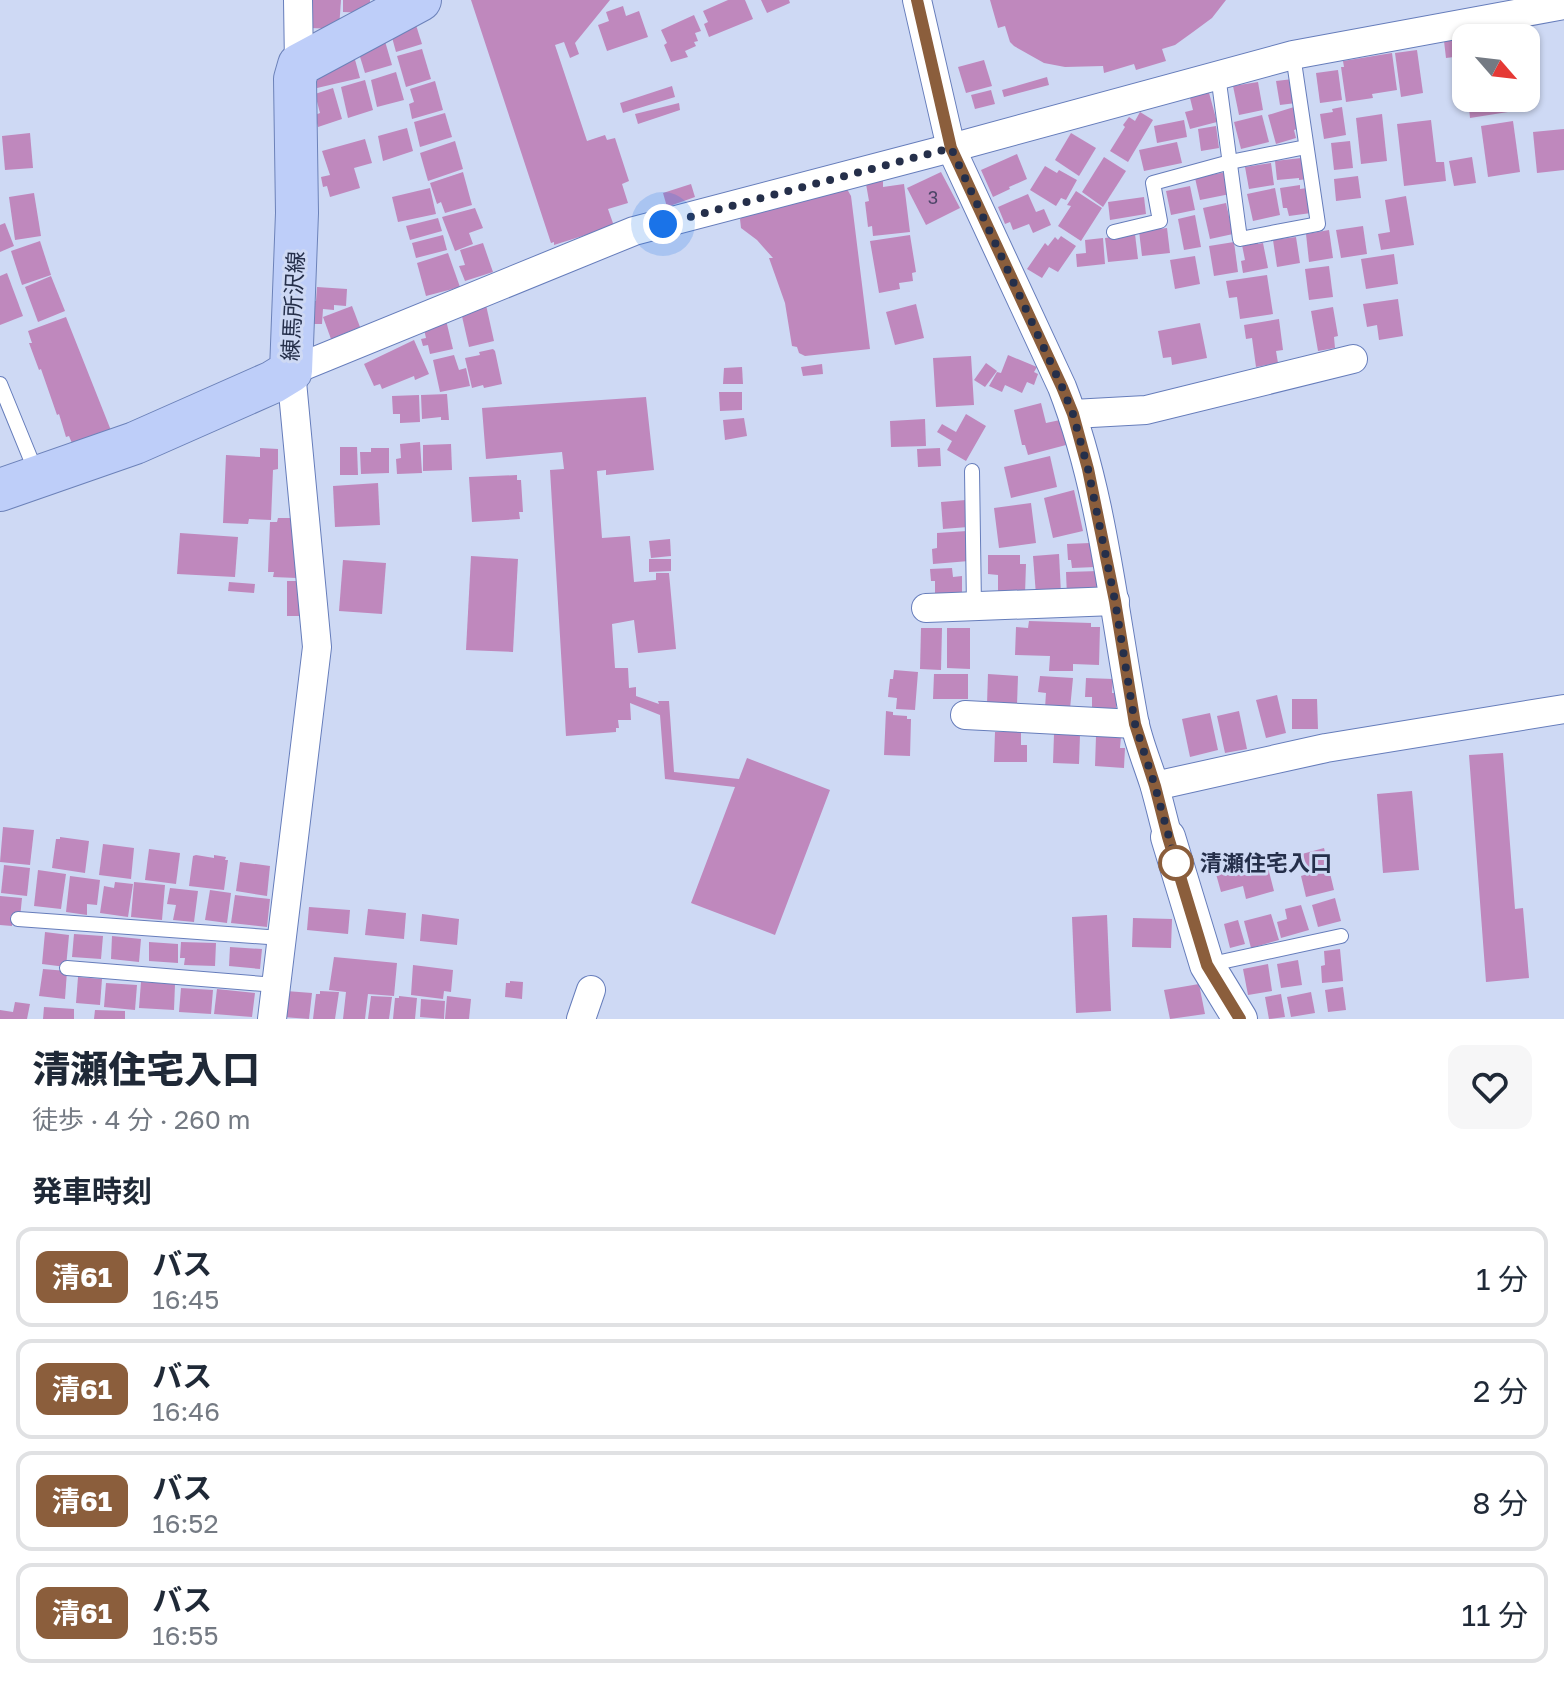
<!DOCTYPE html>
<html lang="ja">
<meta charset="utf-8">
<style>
body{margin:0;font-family:"Golos Text","Noto Sans JP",sans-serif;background:#f6f6f7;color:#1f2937;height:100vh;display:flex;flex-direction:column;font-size:30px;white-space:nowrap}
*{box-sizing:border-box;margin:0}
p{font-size:26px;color:#747a83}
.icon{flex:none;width:44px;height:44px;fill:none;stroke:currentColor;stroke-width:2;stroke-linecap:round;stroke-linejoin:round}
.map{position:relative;height:1019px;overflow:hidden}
.side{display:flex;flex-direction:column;background:#fff;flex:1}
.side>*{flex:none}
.badge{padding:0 16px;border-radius:12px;font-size:28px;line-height:52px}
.needle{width:52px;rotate:118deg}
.tools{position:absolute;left:1452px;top:24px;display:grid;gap:16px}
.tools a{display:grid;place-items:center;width:88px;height:88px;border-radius:16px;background:#fff;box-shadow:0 2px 6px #0004;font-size:40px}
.you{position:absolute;width:40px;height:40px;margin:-20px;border:6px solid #fff;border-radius:50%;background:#1a73e8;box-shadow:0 0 0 12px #1a73e833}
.map>.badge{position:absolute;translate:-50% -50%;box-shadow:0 0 0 4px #fff}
h2{padding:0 32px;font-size:30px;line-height:72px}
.round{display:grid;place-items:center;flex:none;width:84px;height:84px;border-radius:16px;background:#f6f6f7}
.headline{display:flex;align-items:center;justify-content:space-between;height:136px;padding:0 32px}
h1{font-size:38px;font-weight:800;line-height:60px}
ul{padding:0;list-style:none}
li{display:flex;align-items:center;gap:24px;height:100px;margin:0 16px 12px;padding:0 16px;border:4px solid #e0e1e3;border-radius:16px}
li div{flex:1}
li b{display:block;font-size:30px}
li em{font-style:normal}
li .badge{min-width:88px;font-weight:700;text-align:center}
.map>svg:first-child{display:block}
.building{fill:#bf88bd}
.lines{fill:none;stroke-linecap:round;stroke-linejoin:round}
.service-casing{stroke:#667dbb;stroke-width:16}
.minor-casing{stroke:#667dbb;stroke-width:30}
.tertiary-casing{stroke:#667dbb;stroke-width:36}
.primary-casing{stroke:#6c82b9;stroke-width:44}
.service{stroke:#fff;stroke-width:14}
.minor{stroke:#fff;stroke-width:28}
.tertiary{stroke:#fff;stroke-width:34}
.primary{stroke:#becef9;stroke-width:42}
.line-casing{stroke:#fff;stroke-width:18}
.line{stroke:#8b5e3c;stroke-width:12}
.walk{stroke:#252f4a;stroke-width:8;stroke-dasharray:0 14.4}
.stop-dot{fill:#fff;stroke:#8b5e3c;stroke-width:4}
.labels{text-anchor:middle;stroke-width:6;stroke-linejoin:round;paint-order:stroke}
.number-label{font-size:18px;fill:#4c4567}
.street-label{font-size:22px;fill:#252f4a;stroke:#ced9f4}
.stop-label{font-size:22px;font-weight:bold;fill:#252f4a;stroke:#ced9f4;text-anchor:start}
</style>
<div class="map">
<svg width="1564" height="1019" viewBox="0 0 1564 1019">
<rect width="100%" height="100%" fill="#ced9f4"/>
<g class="building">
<polygon points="310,0 341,0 339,29 309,28"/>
<polygon points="343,0 370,0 370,13 343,12"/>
<polygon points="471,0 610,0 575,43 579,54 570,58 564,42 555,45 587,141 605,135 607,140 615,138 629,181 622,184 628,203 608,209 614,226 554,245 554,242 551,243"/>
<polygon points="728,0 745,0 753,19 709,37 704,24 708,22 703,11"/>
<polygon points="761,0 789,0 790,3 767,13"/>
<polygon points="990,0 1226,0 1212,18 1193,32 1175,45 1162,49 1166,61 1136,70 1134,64 1104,73 1103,66 1065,67 1044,63 1014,46 1010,42 1005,26 998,28"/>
<polygon points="623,6 626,16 639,11 648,37 607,51 598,25 609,21 606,12"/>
<polygon points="694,15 701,31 695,33 698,41 694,42 696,46 685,51 688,57 671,62 664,45 667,43 661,30"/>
<polygon points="415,22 422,44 396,52 390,30"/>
<polygon points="384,38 392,65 365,73 357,47"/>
<polygon points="1466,38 1466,73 1464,73 1462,56 1446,58 1444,41"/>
<polygon points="422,49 431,79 406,87 397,56"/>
<polygon points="1417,50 1423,93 1401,97 1395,53"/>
<polygon points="1392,53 1397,90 1372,94 1373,98 1346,102 1341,67 1344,67 1343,61"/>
<polygon points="354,56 360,78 317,88 315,76"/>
<polygon points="984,60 992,86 966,93 958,67"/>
<polygon points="1338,70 1342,100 1320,103 1316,73"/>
<polygon points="396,72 404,100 377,107 371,80"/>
<polygon points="1047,77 1049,85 1004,97 1002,90"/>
<polygon points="1293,79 1296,103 1280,105 1276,81"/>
<polygon points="365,80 373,110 348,118 341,87"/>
<polygon points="435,81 443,110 412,119 409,104 414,102 410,89"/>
<polygon points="1258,82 1263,110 1239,115 1233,86"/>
<polygon points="672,86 675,97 623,113 620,103"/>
<polygon points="333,88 342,119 318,127 315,115 320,113 315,94"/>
<polygon points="1208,89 1217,122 1190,129 1185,112 1193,110 1189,94"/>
<polygon points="991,90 995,104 975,109 971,95"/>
<polygon points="1468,98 1506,98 1508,112 1470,118"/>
<polygon points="679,103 680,110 638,124 635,114"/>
<polygon points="1294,107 1300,128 1294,130 1296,138 1276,144 1268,115"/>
<polygon points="1342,107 1346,135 1324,139 1320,114 1333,112 1332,109"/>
<polygon points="1140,112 1153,120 1128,162 1110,151 1125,127 1123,125 1129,117 1135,121"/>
<polygon points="445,113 452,137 420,147 414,122"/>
<polygon points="1382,114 1387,161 1361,164 1356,118"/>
<polygon points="1262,115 1269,142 1241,149 1234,122"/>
<polygon points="1184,120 1187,137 1157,143 1154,126"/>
<polygon points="1431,120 1436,162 1444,162 1446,181 1404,186 1397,124"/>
<polygon points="1513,121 1520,172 1488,177 1481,126"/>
<polygon points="1216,126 1219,148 1201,151 1198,129"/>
<polygon points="407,128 413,151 383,161 378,136"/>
<polygon points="1564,129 1564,170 1537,173 1533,132"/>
<polygon points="30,133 33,168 5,170 2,136"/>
<polygon points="1071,133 1096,148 1079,176 1055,160"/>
<polygon points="365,139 372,163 354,168 360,188 330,197 327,186 323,187 321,177 330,175 322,151"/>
<polygon points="455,141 463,169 428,181 420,153"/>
<polygon points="1350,141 1353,168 1334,170 1331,143"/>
<polygon points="1177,142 1182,163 1144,171 1139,150"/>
<polygon points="1017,154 1027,179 1009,187 1010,189 993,197 981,170"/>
<polygon points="1104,157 1126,171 1103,207 1082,192"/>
<polygon points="1472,157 1476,183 1454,186 1449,161"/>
<polygon points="1301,158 1302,162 1306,161 1308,179 1299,180 1299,178 1277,180 1275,161"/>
<polygon points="1271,163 1274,185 1249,189 1245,167"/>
<polygon points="1045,166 1057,173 1059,170 1077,180 1066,200 1061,198 1056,206 1030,190"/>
<polygon points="463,172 472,205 445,213 441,202 437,204 430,183"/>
<polygon points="941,172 960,208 926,225 907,188"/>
<polygon points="1226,172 1230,194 1200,200 1195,178"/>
<polygon points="1358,176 1361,198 1336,201 1334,179"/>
<polygon points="883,181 883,187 904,184 910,232 873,236 872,226 868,227 865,202 869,201 866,184"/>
<polygon points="691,184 695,197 667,207 663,193"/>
<polygon points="1300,185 1300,189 1307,188 1311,213 1289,216 1287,208 1283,208 1280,188"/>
<polygon points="1190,186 1195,210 1171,215 1166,191"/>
<polygon points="430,188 436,214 398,222 392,197"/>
<polygon points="1275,188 1280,215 1253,221 1247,194"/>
<polygon points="847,189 851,196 870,349 805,356 799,353 797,347 792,346 785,303 769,258 773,258 757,240 741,228 740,219 743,216"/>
<polygon points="1076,191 1102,208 1081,241 1058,226 1071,206 1067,205"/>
<polygon points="34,193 41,236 15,240 9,197"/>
<polygon points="1028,194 1036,212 1044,209 1051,225 1033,233 1029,224 1013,230 1010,222 1005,224 998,207"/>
<polygon points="1406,196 1414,245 1381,250 1378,234 1390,232 1385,200"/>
<polygon points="1144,197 1146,214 1110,220 1108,202"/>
<polygon points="1226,203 1233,234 1210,239 1203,208"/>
<polygon points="475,208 483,228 469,233 473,244 455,251 442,217"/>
<polygon points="1195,215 1201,247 1184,250 1178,219"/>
<polygon points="438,218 442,231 410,240 406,226"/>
<polygon points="5,223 14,246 0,252 0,225"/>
<polygon points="1363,226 1367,254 1341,258 1336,230"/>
<polygon points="1167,228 1170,253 1142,256 1139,231"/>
<polygon points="1329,230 1333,258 1309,262 1306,234"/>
<polygon points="1135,234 1138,259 1108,262 1105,238"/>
<polygon points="443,235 447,250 416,258 412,243"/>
<polygon points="910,235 916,272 912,273 913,281 899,283 900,289 879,293 870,241"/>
<polygon points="1061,236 1076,246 1058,272 1049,267 1042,278 1027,269 1045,243 1048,246 1055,237 1058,240"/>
<polygon points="1296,237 1300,263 1277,267 1273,240"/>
<polygon points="1103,238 1105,264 1077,267 1076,254 1086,253 1085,240"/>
<polygon points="40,241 51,275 22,285 11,251"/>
<polygon points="1234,242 1238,272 1214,276 1209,246"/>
<polygon points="1258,242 1258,244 1263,243 1268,268 1243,273 1241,261 1245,260 1242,245"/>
<polygon points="483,243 493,272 465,281 459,266 465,265 460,250"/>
<polygon points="448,253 460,287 426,296 417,263"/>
<polygon points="1394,254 1398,284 1366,289 1361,259"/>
<polygon points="1195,256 1200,284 1175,289 1170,260"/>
<polygon points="1329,266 1333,297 1309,300 1305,269"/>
<polygon points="7,273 23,316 0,325 0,276"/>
<polygon points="1267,275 1273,314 1240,319 1237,297 1229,298 1226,281"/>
<polygon points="51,276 65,311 38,322 25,287"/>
<polygon points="317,287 347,289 346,306 334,305 334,310 323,309 322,324 310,324 310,301 316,301"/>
<polygon points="1398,299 1403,336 1379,340 1377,325 1367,327 1363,304"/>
<polygon points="916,304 924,338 895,345 886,312"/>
<polygon points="486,305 494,341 469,347 461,312"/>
<polygon points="352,306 360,327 331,339 323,317"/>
<polygon points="1333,307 1338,336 1334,337 1335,348 1318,351 1311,311"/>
<polygon points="66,317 112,433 74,448 69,436 66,437 59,414 57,415 41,369 39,370 29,343 32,343 28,331"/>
<polygon points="1279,319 1283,350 1276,351 1278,363 1256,367 1252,338 1246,339 1244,325"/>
<polygon points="446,320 453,349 430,354 428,345 423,346 421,339 426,338 423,325"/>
<polygon points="1200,323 1207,358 1172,365 1171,357 1163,358 1158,331"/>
<polygon points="414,340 429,374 415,380 414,376 382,389 380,384 374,386 364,364"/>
<polygon points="493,349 495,351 502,384 484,388 483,385 472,388 465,358 480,355 479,352"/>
<polygon points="454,355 459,370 466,368 470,386 440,392 433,360"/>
<polygon points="1008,355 1037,367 1034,372 1038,374 1034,385 1027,382 1022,393 1005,385 1002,392 989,386 997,372 1001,373"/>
<polygon points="971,356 974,405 936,407 933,358"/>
<polygon points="986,363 997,371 985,387 974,380"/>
<polygon points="822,364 823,374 803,376 801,367"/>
<polygon points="742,367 743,384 723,384 724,368"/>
<polygon points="719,392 742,392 742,410 720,411"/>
<polygon points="447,394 449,420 441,420 441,417 422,419 421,395"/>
<polygon points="419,395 420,422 400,423 400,414 393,414 392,396"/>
<polygon points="646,397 654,470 606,475 606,470 597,471 602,538 630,536 634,582 656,580 656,573 669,573 676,649 638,653 634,620 612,624 615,668 628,668 629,688 636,687 636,696 659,704 658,701 669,701 674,772 739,779 747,758 830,790 775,935 691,903 735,787 665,779 660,715 630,703 631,720 618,720 619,728 616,728 616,732 566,736 550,470 564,469 562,452 486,459 482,408"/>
<polygon points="1041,403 1046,423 1060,420 1066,445 1028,455 1025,445 1022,445 1014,410"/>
<polygon points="966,414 986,426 966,461 947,450 952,441 937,432 942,424 956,432"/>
<polygon points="744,418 747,436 725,440 723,420"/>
<polygon points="925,419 926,446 891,447 890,421"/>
<polygon points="420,442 422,473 397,474 396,459 401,458 400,444"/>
<polygon points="451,444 452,470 423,471 423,445"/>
<polygon points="340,447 357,447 358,475 340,475"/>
<polygon points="260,448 278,449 278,469 273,470 271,520 249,519 248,524 223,523 226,455 260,457"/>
<polygon points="371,448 389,448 389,473 361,474 360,452 371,452"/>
<polygon points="940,448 941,466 918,467 917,449"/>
<polygon points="1050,456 1057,487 1011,498 1004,467"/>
<polygon points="517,475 517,480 521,480 523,512 519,512 520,519 472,522 469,477"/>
<polygon points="378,483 380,525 335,527 333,486"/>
<polygon points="1074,490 1083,531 1053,538 1044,498"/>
<polygon points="966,500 968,527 943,529 941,502"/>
<polygon points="1031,503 1036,543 999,548 994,508"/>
<polygon points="278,518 295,518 297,578 273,577 274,572 268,572 270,522 277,522"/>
<polygon points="967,531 969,561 933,564 932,549 937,548 937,533"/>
<polygon points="180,533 238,537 235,577 177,574"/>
<polygon points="670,539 671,556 651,558 649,541"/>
<polygon points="1090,543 1090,550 1095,550 1096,567 1072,568 1071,560 1068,560 1067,544"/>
<polygon points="1059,554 1061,594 1036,595 1033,556"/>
<polygon points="988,555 1020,555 1020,564 1026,564 1025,594 998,594 998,575 988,574"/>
<polygon points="471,556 518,559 513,652 466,650"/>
<polygon points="649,559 671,559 671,571 649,572"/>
<polygon points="343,560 386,563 382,614 339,611"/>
<polygon points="952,568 953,577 962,576 962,595 935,596 935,581 931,581 930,569"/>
<polygon points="1099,571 1099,596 1067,597 1066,572"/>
<rect x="287" y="581" width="13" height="35"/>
<polygon points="229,582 255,584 254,593 228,591"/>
<polygon points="1029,621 1091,623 1091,627 1100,627 1099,665 1073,664 1073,671 1049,671 1050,656 1015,655 1016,627 1028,628"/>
<polygon points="921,628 942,628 941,670 920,669"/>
<polygon points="947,628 970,628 970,669 947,668"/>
<polygon points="894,670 918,672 915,710 896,709 897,698 888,697 890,679 893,679"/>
<polygon points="934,674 968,674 968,699 933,699"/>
<polygon points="988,674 1018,676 1017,705 987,704"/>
<polygon points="1040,676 1073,678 1070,709 1045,708 1046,693 1038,692"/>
<polygon points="1086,678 1113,679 1112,693 1116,693 1116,711 1092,711 1092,697 1085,697"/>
<polygon points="1277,695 1286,733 1266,738 1256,700"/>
<polygon points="1292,699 1317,699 1318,729 1292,729"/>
<polygon points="886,711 893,712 893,715 907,716 907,719 911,719 910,756 884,755"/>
<polygon points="1239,711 1247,749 1225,753 1217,716"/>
<polygon points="1210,713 1218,750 1190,757 1182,719"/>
<polygon points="995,732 1021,732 1021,745 1027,745 1027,762 994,762"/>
<polygon points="1054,734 1080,735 1079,764 1053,763"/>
<polygon points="1096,736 1121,737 1120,748 1125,748 1124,768 1095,766"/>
<polygon points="1503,753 1515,909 1523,908 1529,978 1486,982 1469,755"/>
<polygon points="1412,791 1419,870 1383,873 1377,794"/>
<polygon points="3,827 34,830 30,865 0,862"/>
<polygon points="60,837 89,841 85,873 52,868 56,839 60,839"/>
<polygon points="103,844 134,848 131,879 99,875"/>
<polygon points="1324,848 1334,890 1306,897 1301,876 1307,874 1302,854"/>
<polygon points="149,849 180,853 176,884 145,880"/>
<polygon points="196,855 214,858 214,855 226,857 225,860 228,860 224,890 189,886 193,856"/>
<polygon points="1266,860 1274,891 1246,899 1243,886 1221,892 1216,874"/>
<polygon points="240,862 270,866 267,896 236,891"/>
<polygon points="4,865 30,868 27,896 1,893"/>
<polygon points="38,870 66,874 61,909 34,906"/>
<polygon points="70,876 100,880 97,905 87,904 87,915 66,912"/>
<polygon points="115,882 133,884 128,917 100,913 104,886 114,888"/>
<polygon points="134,882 165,885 162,920 131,917"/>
<polygon points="170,888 198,891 194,922 173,920 176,905 167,904"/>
<polygon points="210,890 231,893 227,923 205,920"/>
<polygon points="235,895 270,899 267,927 231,923"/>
<polygon points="0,896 22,898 20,918 13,917 12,926 0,925"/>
<polygon points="1335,898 1341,921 1318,927 1312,905"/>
<polygon points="1301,905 1309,930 1281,938 1277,922 1287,919 1285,909"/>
<polygon points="309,907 350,910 348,934 307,930"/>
<polygon points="368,909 406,913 404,939 365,935"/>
<polygon points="422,914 459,919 457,945 420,941"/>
<polygon points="1271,914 1279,940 1251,948 1244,921"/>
<polygon points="1107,915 1111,1011 1076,1013 1072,917"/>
<polygon points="1133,918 1172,919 1171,948 1132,947"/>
<polygon points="1238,920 1245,944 1230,948 1224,924"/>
<polygon points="45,932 69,935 66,967 42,964"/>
<polygon points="74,934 103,936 101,959 72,957"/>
<polygon points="112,936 141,939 139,962 111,959"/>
<polygon points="149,942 178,944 178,963 149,961"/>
<polygon points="181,942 216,943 215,966 184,965 185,958 180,958"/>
<polygon points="230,947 262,949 260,969 229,966"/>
<polygon points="1340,949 1343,981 1322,983 1321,966 1325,965 1324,951"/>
<polygon points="334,957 397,963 394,996 368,994 365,1019 343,1019 346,992 329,990"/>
<polygon points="1298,960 1302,985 1281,988 1277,964"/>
<polygon points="1268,964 1272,991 1248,995 1243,969"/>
<polygon points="413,965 453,970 451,992 444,991 443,999 411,995"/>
<polygon points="43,969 67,971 65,999 39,996"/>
<polygon points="78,977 102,979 100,1005 76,1003"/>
<polygon points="510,981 523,982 522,999 505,997 506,983 510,983"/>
<polygon points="141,982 175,984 174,1010 139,1008"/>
<polygon points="106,983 137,985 135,1010 104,1007"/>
<polygon points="1199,984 1205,1014 1170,1019 1164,990"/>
<polygon points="1343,987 1346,1010 1328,1012 1325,990"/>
<polygon points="181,988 213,990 211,1014 179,1012"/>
<polygon points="217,989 255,993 252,1017 214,1014"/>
<polygon points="286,991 312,993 309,1019 283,1017"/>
<polygon points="320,991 339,992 335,1019 313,1019 316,994 320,994"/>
<polygon points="1311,992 1315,1013 1291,1017 1287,997"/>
<polygon points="1281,994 1285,1017 1269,1019 1265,997"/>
<polygon points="371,996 392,997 389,1019 368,1019"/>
<polygon points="399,996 417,998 415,1019 393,1019 395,998 399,998"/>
<polygon points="447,996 471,999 469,1019 445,1019"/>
<polygon points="421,999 445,1001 444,1019 420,1017"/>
<polygon points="15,1002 30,1004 27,1019 0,1019 0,1010 13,1012"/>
<polygon points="44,1007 74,1009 74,1019 43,1019"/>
<polygon points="95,1010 125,1011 125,1019 94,1019"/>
</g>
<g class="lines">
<g class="service-casing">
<g id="service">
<polyline points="1218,75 1240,239 1318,224 1293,55"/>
<polyline points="1114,232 1160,221 1153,183 1230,162 1306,147"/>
<polyline points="0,384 36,472"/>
<polyline points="972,471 974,607"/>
<polyline points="18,919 282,938"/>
<polyline points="1207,965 1341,936"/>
<polyline points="67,968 276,985"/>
</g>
</g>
<g class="minor-casing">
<g id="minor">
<polyline points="298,0 299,65"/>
<path d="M 917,0 L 951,148 L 1062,387 C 1103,493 1113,608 1134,720 C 1138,741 1147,762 1154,784 C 1159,801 1163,819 1168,837"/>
<polyline points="1073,414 1146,410 1353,359"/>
<polyline points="926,608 1115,601"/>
<polyline points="965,715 1135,724"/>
<polyline points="1155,786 1326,748 1564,709"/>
<polyline points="272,1019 317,647 291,371 634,231 951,148 1293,55 1564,5"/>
<polyline points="581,1019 591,990"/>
</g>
</g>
<g class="tertiary-casing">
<polyline id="tertiary" points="1168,837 1207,965 1240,1019"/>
</g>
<g class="primary-casing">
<polyline id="primary" points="0,490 135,443 273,382 291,371 297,213 295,79 299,65 420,0"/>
</g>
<use href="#service" class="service"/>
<use href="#minor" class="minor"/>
<use href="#tertiary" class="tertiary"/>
<use href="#primary" class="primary"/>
</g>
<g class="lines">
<g class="line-casing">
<polyline id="line" points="917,0 951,148 1062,387 1073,414 1088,469 1115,601 1135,724 1155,786 1168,837 1207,965 1240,1019"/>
</g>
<use href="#line" class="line"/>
<polyline class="walk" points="663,224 951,148 1062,387 1073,414 1088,469 1115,601 1135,724 1155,786 1176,863"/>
</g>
<circle class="stop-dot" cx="1176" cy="863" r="16"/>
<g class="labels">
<g class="number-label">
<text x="933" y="204">3</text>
</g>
<g class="street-label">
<text transform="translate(293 306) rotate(-87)" y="8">練馬所沢線</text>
</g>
<g class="stop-label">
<text x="1200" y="871">清瀬住宅入口</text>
</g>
</g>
</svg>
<div class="tools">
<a><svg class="needle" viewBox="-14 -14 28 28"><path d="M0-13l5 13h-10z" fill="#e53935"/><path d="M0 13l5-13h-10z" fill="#747a83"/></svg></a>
</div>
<div class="you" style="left:663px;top:224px"></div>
</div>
<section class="side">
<div class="headline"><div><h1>清瀬住宅入口</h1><p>徒歩 · 4 分 · 260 m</p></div><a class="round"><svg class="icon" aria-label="heart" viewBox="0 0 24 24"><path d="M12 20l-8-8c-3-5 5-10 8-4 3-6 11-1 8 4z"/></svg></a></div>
<h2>発車時刻</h2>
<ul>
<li><span class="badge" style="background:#8b5e3c;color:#fff">清61</span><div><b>バス</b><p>16:45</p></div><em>1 分</em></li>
<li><span class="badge" style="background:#8b5e3c;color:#fff">清61</span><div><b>バス</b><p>16:46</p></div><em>2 分</em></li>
<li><span class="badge" style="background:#8b5e3c;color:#fff">清61</span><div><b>バス</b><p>16:52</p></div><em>8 分</em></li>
<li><span class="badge" style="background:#8b5e3c;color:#fff">清61</span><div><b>バス</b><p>16:55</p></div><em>11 分</em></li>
</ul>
</section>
